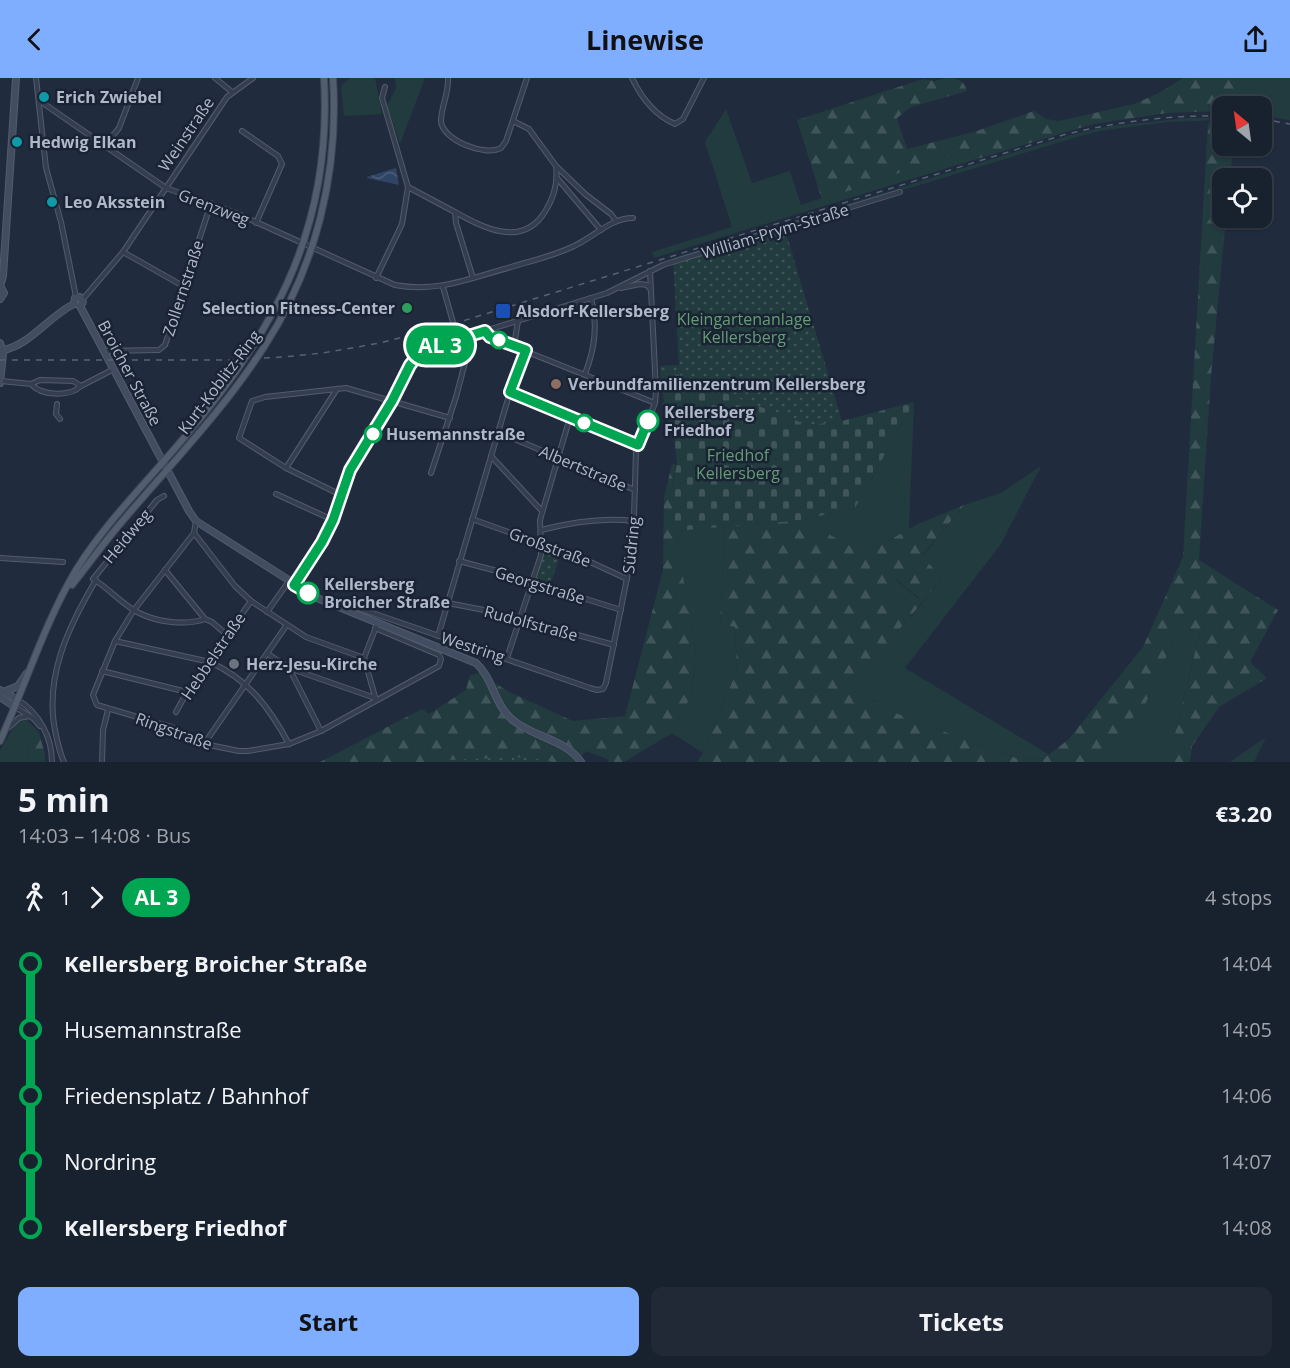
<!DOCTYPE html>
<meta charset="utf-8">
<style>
body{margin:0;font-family:"Open Sans",sans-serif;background:#212936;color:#f1f3f6;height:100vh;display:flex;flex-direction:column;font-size:22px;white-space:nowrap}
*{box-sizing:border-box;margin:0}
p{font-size:20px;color:#9fa3aa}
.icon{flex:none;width:33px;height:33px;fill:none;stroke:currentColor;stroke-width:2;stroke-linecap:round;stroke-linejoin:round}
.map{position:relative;height:684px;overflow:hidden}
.side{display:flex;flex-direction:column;background:#18212e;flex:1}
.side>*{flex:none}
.badge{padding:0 12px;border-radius:20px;font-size:21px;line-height:39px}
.needle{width:39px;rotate:331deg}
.buttons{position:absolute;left:1212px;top:18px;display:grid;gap:12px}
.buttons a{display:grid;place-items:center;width:60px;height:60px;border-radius:12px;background:#18212e;box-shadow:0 2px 4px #0004,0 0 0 2px #363e4a;font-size:30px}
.map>.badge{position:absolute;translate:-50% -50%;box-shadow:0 0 0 3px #fff}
.legs{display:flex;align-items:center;gap:9px;height:66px;padding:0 18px;font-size:20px}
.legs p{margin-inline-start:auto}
.overview{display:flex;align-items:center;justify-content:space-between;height:102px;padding:0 18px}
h1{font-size:33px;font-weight:700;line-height:45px}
.button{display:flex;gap:12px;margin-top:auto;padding:12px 18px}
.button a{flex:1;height:69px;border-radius:12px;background:#7fadff;color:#111;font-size:24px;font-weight:700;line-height:69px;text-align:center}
.button a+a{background:#212936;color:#f1f3f6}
ul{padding:0 18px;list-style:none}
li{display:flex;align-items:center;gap:21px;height:66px;font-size:22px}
li i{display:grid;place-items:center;width:9px;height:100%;margin:0 8px;background:currentColor}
li i::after{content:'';width:15px;height:15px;margin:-8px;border:4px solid;border-radius:50%;background:#18212e}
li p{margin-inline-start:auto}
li:first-child i{background:linear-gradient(#0000 50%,currentColor 0)}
li:last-child i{background:linear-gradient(currentColor 50%,#0000 0)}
header{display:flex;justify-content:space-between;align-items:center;height:78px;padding:0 18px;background:#7fadff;color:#111;font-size:27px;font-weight:700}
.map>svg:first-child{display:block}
.grass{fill:#223b3f}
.forest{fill:url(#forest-firs)}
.cemetery{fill:url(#cemetery-stones)}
.park{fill:url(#park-dots)}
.water{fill:url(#water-waves)}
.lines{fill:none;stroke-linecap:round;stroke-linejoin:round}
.street-casing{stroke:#525c6c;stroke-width:6}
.secondary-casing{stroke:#525c6c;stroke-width:8}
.primary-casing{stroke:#3d4757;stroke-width:8}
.street{stroke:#343e4e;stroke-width:4}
.secondary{stroke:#424d61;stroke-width:6}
.primary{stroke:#525d6e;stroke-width:6}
.rail{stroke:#566275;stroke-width:1.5;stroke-dasharray:6 6;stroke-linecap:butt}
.line-1-casing{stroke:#fff;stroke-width:14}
.line-1{stroke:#00a651;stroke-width:9}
.culture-dot{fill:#0f9aa8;stroke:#1a2333;stroke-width:2}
.leisure-dot{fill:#2e9e5b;stroke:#1a2333;stroke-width:2}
.transit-dot{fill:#1a4fb4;stroke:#1a2333;stroke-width:2}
.stop-1-dot{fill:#fff;stroke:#00a651;stroke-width:3}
.education-dot{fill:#8d6e63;stroke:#1a2333;stroke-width:2}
.worship-dot{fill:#6b7280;stroke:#1a2333;stroke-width:2}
.labels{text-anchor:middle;stroke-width:5;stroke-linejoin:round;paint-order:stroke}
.poi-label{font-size:16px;font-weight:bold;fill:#b0b9c9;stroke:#1a2333;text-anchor:start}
.street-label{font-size:16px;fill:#b0b9c9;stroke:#1a2333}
.park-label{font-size:16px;fill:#649d73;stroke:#1a2333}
.stop-label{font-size:16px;font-weight:bold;fill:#b0b9c9;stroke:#1a2333;text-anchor:start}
</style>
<header><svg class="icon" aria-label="back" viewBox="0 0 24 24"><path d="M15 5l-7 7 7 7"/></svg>Linewise<svg class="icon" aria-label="share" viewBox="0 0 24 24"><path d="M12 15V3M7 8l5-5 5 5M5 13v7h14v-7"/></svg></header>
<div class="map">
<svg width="1290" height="684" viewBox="0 0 1290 684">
<defs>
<pattern id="forest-firs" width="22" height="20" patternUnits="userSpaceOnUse" patternTransform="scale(1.5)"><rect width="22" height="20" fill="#223b3f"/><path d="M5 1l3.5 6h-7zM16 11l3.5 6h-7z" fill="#405559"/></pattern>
<pattern id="cemetery-stones" width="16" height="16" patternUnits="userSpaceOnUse" patternTransform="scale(1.5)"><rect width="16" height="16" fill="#223b3f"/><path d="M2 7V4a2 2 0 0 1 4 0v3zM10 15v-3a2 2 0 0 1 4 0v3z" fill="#405559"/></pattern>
<pattern id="park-dots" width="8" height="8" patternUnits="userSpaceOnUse" patternTransform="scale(1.5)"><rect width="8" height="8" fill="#223b3f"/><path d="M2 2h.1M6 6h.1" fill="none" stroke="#405559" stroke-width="1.8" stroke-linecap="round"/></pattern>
<pattern id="water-waves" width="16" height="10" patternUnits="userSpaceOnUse" patternTransform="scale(1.5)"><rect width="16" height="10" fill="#304465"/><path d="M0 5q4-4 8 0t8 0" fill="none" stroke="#4b5d7a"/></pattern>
</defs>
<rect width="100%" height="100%" fill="#202c3e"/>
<g class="grass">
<polygon points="350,0 375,0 382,36 344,38 341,8"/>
<polygon points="395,0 425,0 400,66 387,27 396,10"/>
<polygon points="1262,0 1290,0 1290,42 1262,38 1262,28 1242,28"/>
<polygon points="726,31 752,105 790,93 801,127 964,72 977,81 654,180 652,174 732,149 705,64"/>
<polygon points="1188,40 1222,40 1222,42 1168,44 1100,53 1077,59 673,182 673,180 1070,57 1109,48"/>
<polygon points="914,324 909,451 865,476 802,442 855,430"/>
<polygon points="1041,388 1001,466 905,590 1048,676 1043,681 1016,680 987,670 888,632 855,610 905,544 884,509 895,501 919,521 908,537 911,539 942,500 922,479 964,427 1001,415"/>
<polygon points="725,448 720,545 735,549 737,592 703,675 672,655 691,618 696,575 675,453"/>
<polygon points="1178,552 1200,553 1173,664 1165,684 1100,684 1094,680 1145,627"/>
<polygon points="27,642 39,654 29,666 28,684 0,684 0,672 15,647 17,643"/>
<polygon points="1266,659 1254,684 1230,684"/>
</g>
<g class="forest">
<path d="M 946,0 C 957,0 964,2 967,13 L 911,29 L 897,40 L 907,71 L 977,53 L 1034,33 L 1046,41 L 1059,43 L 1134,26 L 1157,16 L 1183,0 L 1262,0 L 1242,28 L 1222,28 L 1222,33 L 1167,35 L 1093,46 L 977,81 L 964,72 L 822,122 L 797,42 L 923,1 L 934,3 Z"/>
<polygon points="1222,44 1222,68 1233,68 1230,100 1222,100 1222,140 1226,140 1211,298 1199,482 1278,532 1250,584 1267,600 1219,629 1192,668 1190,684 1165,684 1173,664 1200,554 1178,552 1145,627 1094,680 1100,684 697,684 703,675 737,592 735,549 720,546 725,448 803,442 865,476 916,447 964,427 922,478 942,500 910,539 908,537 919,520 896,501 884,509 905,544 855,610 888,632 987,670 1016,680 1043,681 1068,662 1143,569 1183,479 1208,45"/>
<polygon points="672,386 676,387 672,409 672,433 696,575 691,618 672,655 624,684 608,684 607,681 586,673 576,684 320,684 422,631 429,636 466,612 470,597 479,595 509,614 573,643 625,638 663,492 664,419"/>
<polygon points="39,654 45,677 45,684 28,684 29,666"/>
</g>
<polygon class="cemetery" points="668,293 808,347 842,343 914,324 855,430 802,442 675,453 672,433 672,409 677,386 674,358 662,326 664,324 660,295"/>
<g class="park">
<polygon points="784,148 842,343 808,347 668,293 660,295 660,288 679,287 673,182"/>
<polygon points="544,468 561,474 550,508 535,503"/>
<polygon points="526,679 553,684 436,684 443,682"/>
</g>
<polygon class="water" points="396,90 399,107 367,100 367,99"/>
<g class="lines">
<g class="street-casing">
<g id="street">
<polyline points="36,0 46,90 61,144 76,219"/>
<polyline points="215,0 232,14"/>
<path d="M 448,0 C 449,15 441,29 441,43 C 442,62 485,79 501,70 L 506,63 L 527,0"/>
<path d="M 632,0 C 641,19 654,37 675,46 L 683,41 L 704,0"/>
<path d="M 40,23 L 166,110 L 236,135 L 395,207 C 437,215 471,200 511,189 C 531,183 553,178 572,169 C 593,160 610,140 633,140"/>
<polyline points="513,43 529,51 556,88 585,116 611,136 616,143"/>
<polyline points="242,53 278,78 282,86 256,145"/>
<polyline points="106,66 119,50 138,0"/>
<polyline points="557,100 601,152"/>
<path d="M 408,109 C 423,117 438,125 453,133 C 482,149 523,172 546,132 C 554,119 558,104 556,88"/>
<polyline points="455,134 456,145 473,200"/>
<polyline points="123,174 183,208"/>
<polyline points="376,200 402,146 408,109 382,20 385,9"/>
<polyline points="443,209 458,262"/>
<polyline points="621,210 640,206 647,207 650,211"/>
<polyline points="83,221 123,174 227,19 253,0"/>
<polyline points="485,253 490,259 655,325"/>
<polyline points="514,268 518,243"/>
<polyline points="104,273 159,272 165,267 211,125"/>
<path d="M 585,296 C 595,270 598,247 591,220"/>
<polyline points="1,303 31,306 40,302 73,303 81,308 112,292"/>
<path d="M 31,306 C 41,318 70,319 81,308"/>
<polyline points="510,314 638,367"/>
<polyline points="57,326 56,336 60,341"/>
<polyline points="498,354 635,412"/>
<polyline points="491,378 541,432"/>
<polyline points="286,390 337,311"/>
<polyline points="431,395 456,319 472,258"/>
<polyline points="276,416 333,442"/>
<polyline points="341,417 286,390 239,360 252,323 265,319 346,310 450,340"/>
<path d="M 164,418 L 157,422 L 93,501 C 109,510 122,527 139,535 C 157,544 185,548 205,541"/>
<polyline points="472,441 586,482 627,501"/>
<polyline points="196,443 194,455 134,532 115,563 93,617 97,627 171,649 204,666 239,673 248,673 289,666 321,653 439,588 441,581 439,577 375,550"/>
<path d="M 541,452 C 572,444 602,439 634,443"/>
<polyline points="194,455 235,508 251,523 306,559 364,580"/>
<polyline points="0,480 63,484"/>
<polyline points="459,483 497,493 621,532"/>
<polyline points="165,492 205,541 212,544 227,557"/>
<polyline points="295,506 322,464 333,442 350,392 392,323 410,287 419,276 427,271 607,215 663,187 679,182 900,114"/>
<polyline points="448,525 494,534 614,567"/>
<polyline points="345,531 355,529 590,610 597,612 603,611 606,605 633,470 636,373 655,325 656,313 650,193"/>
<polyline points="267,534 289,503"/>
<polyline points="376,549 364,580 376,622"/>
<polyline points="438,558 510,314 526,272"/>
<path d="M 115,563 L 210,584 C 249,602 269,629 289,666"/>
<polyline points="268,576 289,590 375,620"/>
<polyline points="507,580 541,477 540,442 570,339"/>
<polyline points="289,590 321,653"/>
<polyline points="102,593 187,614"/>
<path d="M 18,622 C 39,635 52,659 52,684"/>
<polyline points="15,629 34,641 40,648"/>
<polyline points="176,634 187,614 251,523"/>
<polyline points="8,650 19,640 29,638"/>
<polyline points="204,666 286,548"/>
<path d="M 64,684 C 60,676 58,666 56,657 C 43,601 68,549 96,502"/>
<polyline points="102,684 103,652 108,632"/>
</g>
</g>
<g class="secondary-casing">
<g id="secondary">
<polyline points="0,208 3,198 16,0"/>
<polyline points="0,208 4,215 0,221"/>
<polyline points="74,226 75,220 80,219 83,224 80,228"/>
<path d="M 80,228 L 189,433 L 196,443 L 317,520 L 476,585 C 494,601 494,628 514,643 C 534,659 566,662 581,684"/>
<polyline points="0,265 3,275 0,305"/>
<path d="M 3,272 C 30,267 49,238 74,226"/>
<polyline points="0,612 18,622"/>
<polyline points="4,614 18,608 27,595"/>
<polyline points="0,619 15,629"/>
</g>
</g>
<g class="primary-casing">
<g id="primary">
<path d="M 72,507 C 88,487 103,466 120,446 C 169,388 223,333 264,269 C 316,189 339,95 333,0"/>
<path d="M 0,663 C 26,606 44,546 76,492 C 102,450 138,413 170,376 C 270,262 333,156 324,0"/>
</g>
</g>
<use href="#street" class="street"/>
<use href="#secondary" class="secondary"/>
<use href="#primary" class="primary"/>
<g class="rail">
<polyline points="1262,41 1290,46"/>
<path d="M 0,282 L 228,282 L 283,279 L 323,275 L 380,265 L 453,246 L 1063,57 C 1116,44 1168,37 1222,38"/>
</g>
</g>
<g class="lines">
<g class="line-1-casing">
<polyline id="line-1" points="308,515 294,507 322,464 333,442 350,392 392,323 410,287 419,276 427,271 485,253 490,259 526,272 510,314 638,367 648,343"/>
</g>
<use href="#line-1" class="line-1"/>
</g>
<g class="culture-dot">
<circle cx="44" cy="19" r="6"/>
<circle cx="17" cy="64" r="6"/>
<circle cx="52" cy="124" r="6"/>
</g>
<circle class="leisure-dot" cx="407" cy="230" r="6"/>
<rect class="transit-dot" x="495" y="225" width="16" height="16" rx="3"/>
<g class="stop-1-dot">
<circle cx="499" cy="262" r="8"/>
<circle cx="648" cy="343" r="10"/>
<circle cx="584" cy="345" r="8"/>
<circle cx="373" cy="356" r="8"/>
<circle cx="308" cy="515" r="10"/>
</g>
<circle class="education-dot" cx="556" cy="306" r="6"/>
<circle class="worship-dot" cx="234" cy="586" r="6"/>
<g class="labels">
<g class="poi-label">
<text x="56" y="25">Erich Zwiebel</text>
<text x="29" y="70">Hedwig Elkan</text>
<text x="64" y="130">Leo Aksstein</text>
<text x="395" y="236" text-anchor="end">Selection Fitness-Center</text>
<text x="516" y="239">Alsdorf-Kellersberg</text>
<text x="568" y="312">Verbundfamilienzentrum Kellersberg</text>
<text x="246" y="592">Herz-Jesu-Kirche</text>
</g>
<g class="street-label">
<text transform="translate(186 56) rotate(-56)" y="6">Weinstraße</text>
<text transform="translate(214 129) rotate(21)" y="6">Grenzweg</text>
<text transform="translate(775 153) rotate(-17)" y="6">William-Prym-Straße</text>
<text transform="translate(183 210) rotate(-72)" y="6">Zollernstraße</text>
<text transform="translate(130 295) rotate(62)" y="6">Broicher Straße</text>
<text transform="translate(219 304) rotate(-53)" y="6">Kurt-Koblitz-Ring</text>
<text transform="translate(583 390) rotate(23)" y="6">Albertstraße</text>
<text transform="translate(127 458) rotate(-50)" y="6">Heidweg</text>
<text transform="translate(631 467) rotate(-84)" y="6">Südring</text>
<text transform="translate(550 469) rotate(20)" y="6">Großstraße</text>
<text transform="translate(540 507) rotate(17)" y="6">Georgstraße</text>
<text transform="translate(531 545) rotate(15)" y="6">Rudolfstraße</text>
<text transform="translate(473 569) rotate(18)" y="6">Westring</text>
<text transform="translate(213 578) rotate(-56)" y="6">Hebbelstraße</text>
<text transform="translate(174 653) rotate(20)" y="6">Ringstraße</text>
</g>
<g class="park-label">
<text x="744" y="247">Kleingartenanlage<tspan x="744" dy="18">Kellersberg</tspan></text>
<text x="738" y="383">Friedhof<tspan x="738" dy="18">Kellersberg</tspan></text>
</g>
<g class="stop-label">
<text x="664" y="340">Kellersberg<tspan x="664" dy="18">Friedhof</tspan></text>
<text x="386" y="362">Husemannstraße</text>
<text x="324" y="512">Kellersberg<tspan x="324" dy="18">Broicher Straße</tspan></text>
</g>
</g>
</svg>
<div class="buttons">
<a><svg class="needle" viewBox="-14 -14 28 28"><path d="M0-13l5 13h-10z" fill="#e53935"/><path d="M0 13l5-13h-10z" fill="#9fa3aa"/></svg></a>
<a><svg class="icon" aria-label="locate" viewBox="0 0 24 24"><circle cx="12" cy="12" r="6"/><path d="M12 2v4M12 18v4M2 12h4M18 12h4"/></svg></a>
</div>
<b class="badge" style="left:440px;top:267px;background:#00a651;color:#fff">AL 3</b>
</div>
<section class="side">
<div class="overview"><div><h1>5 min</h1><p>14:03 – 14:08 · Bus</p></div><b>€3.20</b></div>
<div class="legs"><svg class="icon" aria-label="walk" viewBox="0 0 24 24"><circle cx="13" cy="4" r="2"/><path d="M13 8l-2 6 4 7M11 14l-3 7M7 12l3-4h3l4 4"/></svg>1<svg class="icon" aria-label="forward" viewBox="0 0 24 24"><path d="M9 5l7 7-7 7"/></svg><b class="badge" style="background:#00a651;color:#fff">AL 3</b><p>4 stops</p></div>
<ul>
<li><i style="color:#00a651"></i><b>Kellersberg Broicher Straße</b><p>14:04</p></li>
<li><i style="color:#00a651"></i><span>Husemannstraße</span><p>14:05</p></li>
<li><i style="color:#00a651"></i><span>Friedensplatz / Bahnhof</span><p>14:06</p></li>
<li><i style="color:#00a651"></i><span>Nordring</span><p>14:07</p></li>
<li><i style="color:#00a651"></i><b>Kellersberg Friedhof</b><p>14:08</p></li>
</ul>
<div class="button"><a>Start</a><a>Tickets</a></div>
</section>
